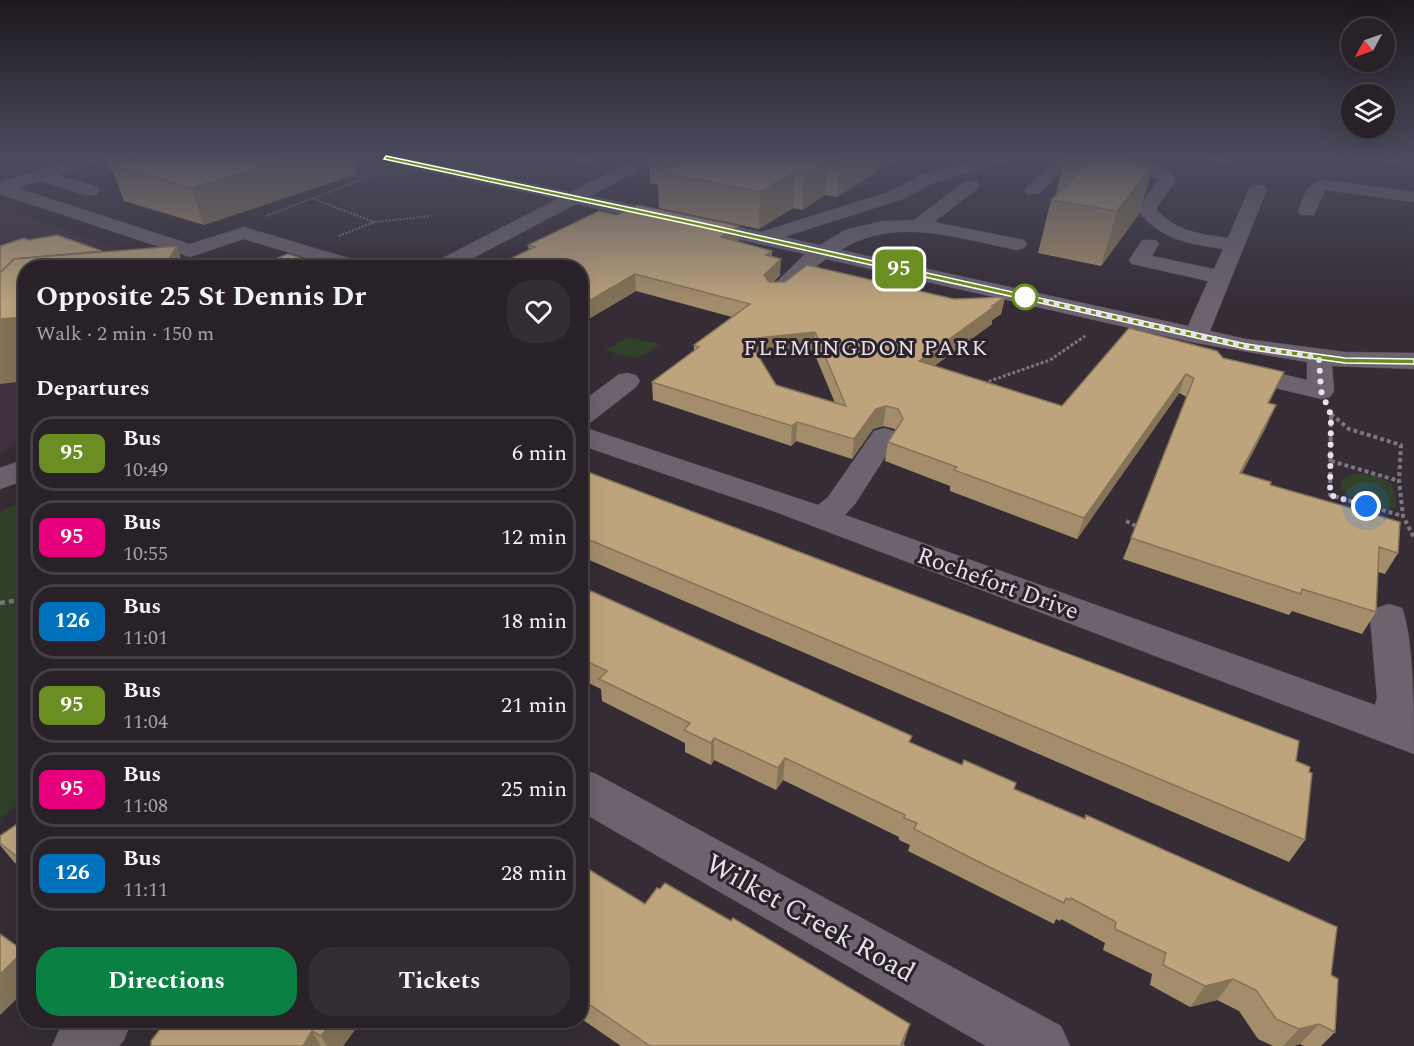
<!DOCTYPE html>
<meta charset="utf-8">
<style>
body{margin:0;font-family:Spectral,serif;background:#342e34;color:#f1f3f6;height:100vh;display:flex;flex-direction:column;font-size:22px;white-space:nowrap}
*{box-sizing:border-box;margin:0}
p{font-size:20px;color:#a5a3a8}
.icon{flex:none;width:33px;height:33px;fill:none;stroke:currentColor;stroke-width:2;stroke-linecap:round;stroke-linejoin:round}
.map{position:relative;flex:1;overflow:hidden}
.side{position:absolute;left:18px;top:260px;width:570px;height:768px;display:flex;flex-direction:column;background:#282128;border-radius:24px;box-shadow:0 6px 24px #0002,0 0 0 2px #443e45}
.side>*{flex:none}
.badge{padding:0 12px;border-radius:9px;font-size:21px;line-height:39px}
.needle{width:39px;rotate:230deg}
.controls{position:absolute;left:1341px;top:18px;display:grid;gap:12px}
.controls a{display:grid;place-items:center;width:54px;height:54px;border-radius:50%;background:#282128;box-shadow:0 6px 24px #0002,0 0 0 2px #443e45;font-size:30px}
.you{position:absolute;width:30px;height:30px;margin:-15px;border:4px solid #fff;border-radius:50%;background:#1a73e8;box-shadow:0 0 0 9px #1a73e833}
.map>.badge{position:absolute;translate:-50% -50%;box-shadow:0 0 0 3px #fff}
h2{padding:0 18px;font-size:22px;line-height:54px}
.round{display:grid;place-items:center;flex:none;width:63px;height:63px;border-radius:24px;background:#342e34}
.summary{display:flex;align-items:center;justify-content:space-between;height:102px;padding:0 18px}
h1{font-size:28px;font-weight:700;line-height:45px}
.cta{display:flex;gap:12px;margin-top:auto;padding:12px 18px}
.cta a{flex:1;height:69px;border-radius:24px;background:#0b8043;color:#fff;font-size:24px;font-weight:700;line-height:69px;text-align:center}
.cta a+a{background:#342e34;color:#f1f3f6}
ul{padding:0;list-style:none}
li{display:flex;align-items:center;gap:18px;height:75px;margin:0 12px 9px;padding:0 6px;border:3px solid #443e45;border-radius:24px}
li div{flex:1}
li b{display:block;font-size:22px}
li em{font-style:normal}
li .badge{min-width:66px;font-weight:700;text-align:center}
.map>svg:first-child{display:block}
.built{fill:#403241}
.green{fill:#314229}
.lines{fill:none;stroke-linecap:round;stroke-linejoin:round}
.minor-casing{stroke:#524952;stroke-width:1}
.path-far3{stroke:#7c757d;stroke-width:2;stroke-dasharray:2 1.5;stroke-linecap:butt}
.path-far2{stroke:#7c757d;stroke-width:3;stroke-dasharray:3 2;stroke-linecap:butt}
.path-far1{stroke:#7c757d;stroke-width:4;stroke-dasharray:4 3;stroke-linecap:butt}
.path{stroke:#7c757d;stroke-width:4.5;stroke-dasharray:5 4;stroke-linecap:butt}
.minor{fill:#6d636e;fill-rule:evenodd}
.wall{fill:#a38d6b;fill-rule:evenodd}
.shaded-wall{fill:#847357}
.building{fill:#bda47c;stroke:#847357;stroke-width:1.5;fill-rule:evenodd}
.line{fill:#6b8e23;stroke:#fff;stroke-width:1.5}
.walk{stroke:#e7e1e8;stroke-width:6;stroke-dasharray:0 10.8}
.stop-dot{fill:#fff;stroke:#6b8e23;stroke-width:3}
.labels{text-anchor:middle;stroke-width:6;stroke-linejoin:round;paint-order:stroke}
.far-neighbourhood-label{font-size:22px;letter-spacing:1.5px;fill:#e7e1e8;stroke:#2b222c}
.street-label{font-size:24px;fill:#e7e1e8;stroke:#2b222c}
.near-street-label{font-size:28px;fill:#e7e1e8;stroke:#2b222c}
</style>
<div class="map">
<svg width="1414" height="1046" viewBox="0 0 1414 1046">
<rect width="100%" height="100%" fill="#352c36"/>
<polygon class="built" points="0,207 169,267 26,267 25,442 0,453"/>
<g class="green">
<path d="M 628,337 L 660,344 C 632,366 636,356 605,351 Z"/>
<path d="M 1355,473 L 1378,476 L 1392,485 L 1397,506 C 1377,512 1356,500 1340,489 L 1342,479 Z"/>
<polygon points="25,500 25,800 0,818 0,512"/>
</g>
<g class="lines">
<g class="minor-casing">
<g id="minor">
<polygon points="79,158 103,158 101,161 58,175 97,187 100,191 97,195 85,195 41,181 17,188 190,244 244,227 365,263 369,267 336,267 244,239 190,257 0,194 0,182"/>
<path d="M 378,158 L 409,158 L 571,192 L 638,158 L 658,158 L 656,161 L 590,196 L 761,232 L 891,191 L 921,175 L 987,158 L 1013,158 L 1011,161 L 933,183 L 903,199 L 784,237 L 820,245 L 845,230 L 883,221 L 914,220 L 965,181 L 977,181 L 980,185 L 977,189 L 934,222 L 1024,240 L 1027,244 L 1024,248 L 1017,250 C 959,239 895,215 841,250 L 1188,326 L 1208,281 L 1132,264 L 1129,260 L 1142,240 L 1156,240 L 1159,244 L 1152,256 L 1214,269 L 1223,249 C 1189,244 1158,239 1137,209 L 1159,180 L 1135,170 L 1068,165 L 1039,194 L 1027,194 L 1024,190 L 1057,158 C 1087,158 1157,152 1177,179 L 1156,209 C 1175,231 1200,234 1228,238 L 1249,189 L 1252,185 L 1264,185 L 1267,189 L 1210,331 L 1246,339 L 1345,352 L 1414,353 L 1414,369 L 1332,366 L 1334,391 L 1330,397 L 1321,399 L 1226,376 L 1222,371 L 1226,366 L 1235,363 L 1307,380 L 1307,362 L 1196,343 L 826,259 C 812,268 795,292 783,297 C 778,299 774,298 769,297 L 766,292 L 805,254 L 576,204 L 456,267 L 429,267 L 433,263 L 557,199 L 386,163 Z"/>
<polygon points="1373,158 1414,158 1414,168 1381,163"/>
<path d="M 1323,180 L 1414,192 L 1414,202 L 1325,190 L 1314,215 L 1300,215 L 1298,211 C 1304,196 1306,184 1323,180 Z"/>
<polygon points="627,373 636,375 640,381 636,387 590,423 580,425 580,403 618,375"/>
<path d="M 580,426 L 818,505 L 828,497 L 874,431 L 884,428 L 894,431 L 898,437 L 855,504 L 845,515 L 1375,705 L 1377,698 L 1370,617 L 1376,608 L 1389,604 L 1402,608 C 1414,639 1414,717 1414,754 L 773,511 L 580,445 Z"/>
<polygon points="26,459 26,480 0,489 0,468"/>
<polygon points="580,769 596,774 1061,1026 1070,1046 986,1046 580,811"/>
<polygon points="66,1020 132,1020 124,1040 119,1046 52,1046 61,1026"/>
</g>
</g>
<g class="path-far3">
<polyline points="348,175 365,178"/>
<polyline points="314,199 374,222"/>
<polyline points="266,216 374,175"/>
<polyline points="339,236 374,222 431,216"/>
</g>
<polyline class="path-far2" points="984,383 1050,360 1085,336"/>
<g class="path-far1">
<polyline points="1331,414 1349,429 1401,445 1399,481 1403,516 1414,538"/>
<polyline points="1331,416 1330,495 1403,516"/>
<polyline points="1331,461 1399,481"/>
<polyline points="1126,521 1138,527"/>
</g>
<polyline class="path" points="0,603 26,599"/>
<use href="#minor" class="minor"/>
</g>
<g class="wall">
<polygon points="103,158 352,158 356,174 204,225 124,201 112,170 108,169"/>
<polygon points="557,158 601,158 592,163"/>
<polygon points="649,158 898,158 837,197 825,195 802,210 793,208 759,229 659,208 658,185 650,183"/>
<polygon points="1193,158 1230,158 1227,163"/>
<polygon points="1064,160 1153,165 1139,214 1101,266 1038,253 1051,200 1056,194"/>
<path d="M 739,242 L 772,251 L 772,256 L 780,275 L 773,282 L 954,299 L 1005,297 L 1001,314 L 992,320 L 992,324 L 934,366 L 1062,406 L 1223,358 L 1284,372 L 1269,403 L 1267,425 L 1242,473 L 1270,485 L 1398,553 L 1385,574 L 1378,572 L 1376,612 L 1362,634 L 1292,611 L 1289,615 L 1123,559 L 1187,397 L 1179,393 L 1077,539 L 950,491 L 950,486 L 885,461 L 888,442 L 895,430 L 895,429 L 883,426 L 873,429 L 852,459 L 796,441 L 791,446 L 653,400 L 652,382 L 694,351 L 694,345 L 732,317 L 636,291 L 580,324 L 580,267 L 529,250 L 528,245 ZM 813,350 L 835,403 L 776,385 L 758,356 Z"/>
<polygon points="580,469 1296,761 1305,840 1289,862 580,556"/>
<polygon points="580,593 1014,789 1084,819 1086,815 1331,975 1335,1032 1321,1046 1304,1046 1300,1044 1293,1046 1273,1046 1258,1039 1239,1011 1217,1000 1190,1007 1150,985 1152,974 1103,950 1105,943 1061,919 1060,921 1056,919 1054,924 908,851 910,845 899,840 899,837 783,780 776,790 714,760 711,765 685,752 685,743 602,701 601,689 580,679"/>
<polygon points="26,818 26,871 14,862 0,845 0,836"/>
<polygon points="580,864 645,904 910,1024 903,1046 621,1046 580,1018"/>
<polygon points="362,1020 343,1046 151,1046"/>
</g>
<g class="shaded-wall">
<polygon points="291,158 352,158 356,174 204,225 191,188"/>
<polygon points="592,158 601,158 592,163"/>
<polygon points="847,158 898,158 837,197 840,162"/>
<polygon points="1132,158 1148,158 1143,176 1129,161"/>
<polygon points="828,160 825,195 802,210 804,174"/>
<polygon points="1153,165 1139,214 1101,266 1117,211"/>
<polygon points="795,172 793,208 759,229 760,192"/>
<polygon points="739,226 739,242 721,237"/>
<polygon points="177,246 184,267 164,267"/>
<polygon points="772,251 771,267 766,255"/>
<polygon points="781,259 780,275 764,292 764,275"/>
<polygon points="635,274 636,291 580,324 580,306"/>
<polygon points="1005,297 1001,314 992,320 992,324 916,379 919,361"/>
<polygon points="26,317 26,381 0,384 0,319"/>
<polygon points="815,332 813,350 747,357 748,339"/>
<polygon points="1186,374 1179,393 1077,539 1084,518"/>
<polygon points="1276,405 1267,425 1231,493 1240,473"/>
<polygon points="886,406 883,426 873,429 852,459 854,439 876,409"/>
<polygon points="797,422 796,441 791,446 792,426"/>
<polygon points="714,738 714,760 711,765 711,743"/>
<polygon points="785,758 783,780 776,790 778,768"/>
<polygon points="24,951 26,953 26,990 0,1015 0,974"/>
<polygon points="1233,979 1217,1000 1190,1007 1205,986"/>
<polygon points="333,1020 362,1020 343,1046 327,1046 321,1036"/>
<polygon points="910,1024 903,1046 901,1046"/>
<polygon points="1319,1024 1300,1044 1293,1046 1283,1046 1299,1029"/>
<polygon points="312,1031 321,1046 303,1046"/>
</g>
<g class="building">
<polygon points="138,158 291,158 191,188 110,165"/>
<polygon points="688,158 847,158 840,162 828,160 804,174 795,172 760,192 658,172"/>
<polygon points="1067,158 1132,158 1129,161 1153,165 1117,211 1051,200 1087,164 1064,160"/>
<path d="M 637,205 L 739,226 L 721,237 L 772,251 L 766,255 L 781,259 L 764,275 L 769,282 L 785,282 L 807,265 L 954,299 L 1005,297 L 992,306 L 995,306 L 919,361 L 1062,406 L 1129,328 L 1217,351 L 1223,358 L 1284,372 L 1268,403 L 1276,405 L 1240,473 L 1271,482 L 1270,485 L 1400,522 L 1398,553 L 1379,547 L 1376,612 L 1302,589 L 1301,594 L 1131,538 L 1194,378 L 1186,374 L 1084,518 L 954,470 L 957,467 L 888,442 L 903,419 L 898,409 L 886,406 L 876,409 L 854,439 L 797,422 L 792,426 L 652,382 L 699,347 L 694,345 L 750,304 L 635,274 L 580,306 L 580,267 L 493,267 L 535,247 L 528,245 L 599,211 L 617,215 ZM 815,332 L 846,406 L 776,385 L 748,339 Z"/>
<polygon points="57,235 102,251 14,259 0,273 0,246 24,238 29,240"/>
<polygon points="177,246 164,267 26,267 26,317 0,319 0,273 14,259"/>
<polygon points="288,254 328,267 254,267"/>
<polygon points="580,469 1299,741 1296,761 1310,767 1309,772 1312,773 1305,840 580,536"/>
<polygon points="591,591 912,736 909,742 962,765 964,760 1016,783 1014,789 1085,819 1086,815 1337,927 1331,975 1338,979 1335,1032 1319,1024 1299,1029 1276,1019 1256,990 1233,979 1205,986 1163,965 1166,953 1115,929 1116,922 1071,898 1070,900 1066,898 1064,903 979,862 914,829 917,823 904,818 905,815 785,758 778,768 714,738 711,743 684,730 690,723 599,679 607,671 580,658 580,593 587,596"/>
<polygon points="26,818 26,864 0,843 0,836"/>
<polygon points="580,864 645,904 657,888 660,889 665,883 731,921 733,918 910,1024 901,1044 904,1045 903,1046 650,1046 580,998"/>
<polygon points="0,934 24,951 0,974"/>
<polygon points="167,1020 333,1020 321,1036 312,1031 303,1046 151,1046 151,1041"/>
</g>
<linearGradient id="sky" x2="0" y2="1"><stop stop-color="#1d181e"/><stop offset="0.52" stop-color="#4b4b5d"/><stop offset="1" stop-color="#4b4b5d" stop-opacity="0"/></linearGradient>
<rect width="1414" height="304" fill="url(#sky)"/>
<polygon class="line" points="386,156 693,221 1246,344 1345,358 1414,359 1414,364 1345,363 1246,349 693,225 384,159"/>
<g class="lines">
<polyline class="walk" points="1025,297 1246,346 1319,358 1321,391 1331,415 1330,495 1366,506"/>
</g>
<circle class="stop-dot" cx="1025" cy="297" r="12"/>
<g class="labels">
<g class="far-neighbourhood-label">
<text x="866" y="355">FLEMINGDON PARK</text>
</g>
<g class="street-label">
<text transform="translate(998 583) rotate(20)" y="8">Rochefort Drive</text>
</g>
<g class="near-street-label">
<text transform="translate(811 917) rotate(29)" y="10">Wilket Creek Road</text>
</g>
</g>
</svg>
<div class="controls">
<a><svg class="needle" viewBox="-14 -14 28 28"><path d="M0-13l5 13h-10z" fill="#e53935"/><path d="M0 13l5-13h-10z" fill="#a5a3a8"/></svg></a>
<a><svg class="icon" aria-label="layers" viewBox="0 0 24 24"><path d="M12 4l9 5-9 5-9-5zM3 14l9 5 9-5"/></svg></a>
</div>
<div class="you" style="left:1366px;top:506px"></div>
<b class="badge" style="left:899px;top:269px;background:#6b8e23;color:#fff">95</b>
<section class="side">
<div class="summary"><div><h1>Opposite 25 St Dennis Dr</h1><p>Walk · 2 min · 150 m</p></div><a class="round"><svg class="icon" aria-label="heart" viewBox="0 0 24 24"><path d="M12 20l-8-8c-3-5 5-10 8-4 3-6 11-1 8 4z"/></svg></a></div>
<h2>Departures</h2>
<ul>
<li><span class="badge" style="background:#6b8e23;color:#fff">95</span><div><b>Bus</b><p>10:49</p></div><em>6 min</em></li>
<li><span class="badge" style="background:#e6007e;color:#fff">95</span><div><b>Bus</b><p>10:55</p></div><em>12 min</em></li>
<li><span class="badge" style="background:#0072bc;color:#fff">126</span><div><b>Bus</b><p>11:01</p></div><em>18 min</em></li>
<li><span class="badge" style="background:#6b8e23;color:#fff">95</span><div><b>Bus</b><p>11:04</p></div><em>21 min</em></li>
<li><span class="badge" style="background:#e6007e;color:#fff">95</span><div><b>Bus</b><p>11:08</p></div><em>25 min</em></li>
<li><span class="badge" style="background:#0072bc;color:#fff">126</span><div><b>Bus</b><p>11:11</p></div><em>28 min</em></li>
</ul>
<div class="cta"><a>Directions</a><a>Tickets</a></div>
</section>
</div>
